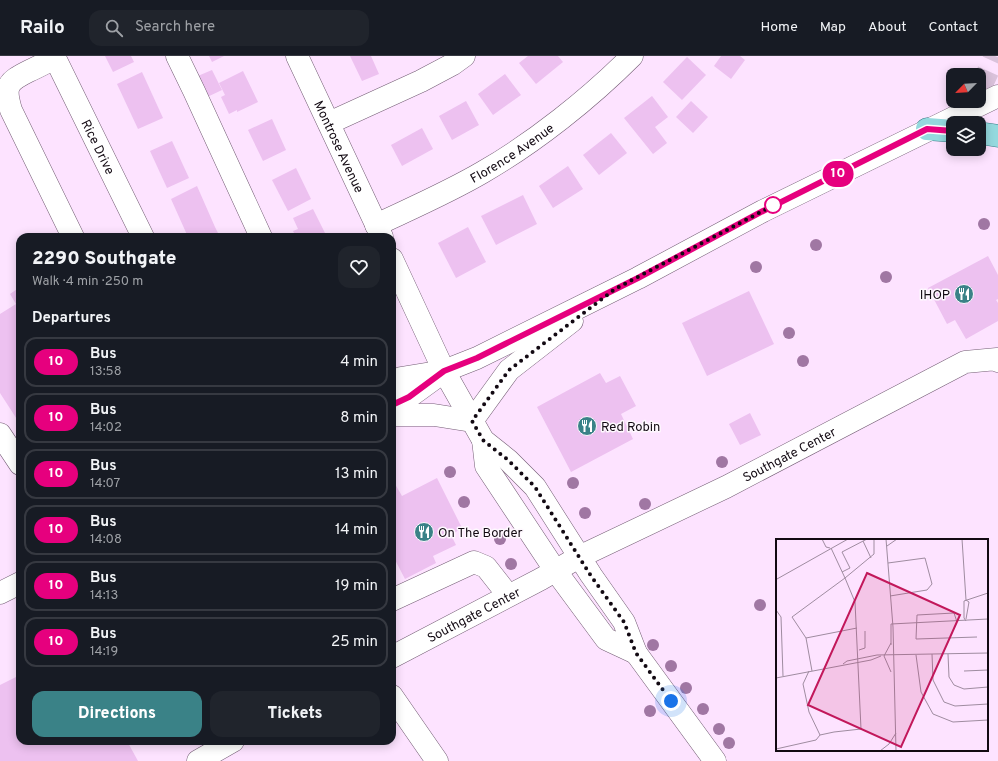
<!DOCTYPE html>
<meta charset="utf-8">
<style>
body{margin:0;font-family:Overpass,sans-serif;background:#20242c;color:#f1f3f6;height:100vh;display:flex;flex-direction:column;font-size:15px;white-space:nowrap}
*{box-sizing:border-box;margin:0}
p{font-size:13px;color:#9ea1a6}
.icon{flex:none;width:22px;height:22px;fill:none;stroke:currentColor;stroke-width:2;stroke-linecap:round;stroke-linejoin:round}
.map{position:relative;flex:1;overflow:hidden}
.details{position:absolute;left:16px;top:177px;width:380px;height:512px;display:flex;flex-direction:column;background:#171b24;border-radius:12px;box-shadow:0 2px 10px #0003}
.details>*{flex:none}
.badge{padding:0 8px;border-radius:13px;font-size:14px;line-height:26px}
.needle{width:26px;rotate:246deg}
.tools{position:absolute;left:946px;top:12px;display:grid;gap:8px}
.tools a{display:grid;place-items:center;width:40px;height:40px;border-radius:8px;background:#171b24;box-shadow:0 2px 10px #0003;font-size:20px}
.you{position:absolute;width:20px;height:20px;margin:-10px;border:3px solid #fff;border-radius:50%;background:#1a73e8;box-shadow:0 0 0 6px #1a73e833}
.map>.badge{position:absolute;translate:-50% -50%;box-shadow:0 0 0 2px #fff}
h2{padding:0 16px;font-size:15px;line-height:36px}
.round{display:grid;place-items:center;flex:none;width:42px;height:42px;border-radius:12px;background:#20242c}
.head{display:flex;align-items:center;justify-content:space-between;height:68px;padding:0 16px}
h1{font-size:19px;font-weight:800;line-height:30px}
.action{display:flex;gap:8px;margin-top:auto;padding:8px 16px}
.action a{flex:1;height:46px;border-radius:12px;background:#3a8287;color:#fff;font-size:16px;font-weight:800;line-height:46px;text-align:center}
.action a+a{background:#20242c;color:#f1f3f6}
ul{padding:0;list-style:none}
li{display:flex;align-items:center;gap:12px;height:50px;margin:0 8px 6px;padding:0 8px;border:2px solid #363941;border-radius:12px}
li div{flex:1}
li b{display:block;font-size:15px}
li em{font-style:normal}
li .badge{min-width:44px;font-weight:700;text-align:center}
header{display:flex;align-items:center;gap:24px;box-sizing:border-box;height:56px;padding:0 20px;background:#171b24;border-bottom:1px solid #363941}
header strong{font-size:19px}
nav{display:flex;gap:22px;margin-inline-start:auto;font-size:14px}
.search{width:280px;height:36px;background:#20242c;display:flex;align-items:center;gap:10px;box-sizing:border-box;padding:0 14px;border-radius:12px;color:#9ea1a6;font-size:15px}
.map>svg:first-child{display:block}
.building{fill:#edc1f0}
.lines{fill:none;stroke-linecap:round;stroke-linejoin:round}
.major-tunnel{stroke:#dac2db;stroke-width:22;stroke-dasharray:22 11;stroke-linecap:butt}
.minor-casing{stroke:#735d74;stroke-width:23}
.major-casing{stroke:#388088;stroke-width:23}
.minor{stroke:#fff;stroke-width:22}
.major{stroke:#94d9de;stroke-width:22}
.tree{fill:#a077a3}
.line-casing{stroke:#fff;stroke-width:9}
.line{stroke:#e6007e;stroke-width:6}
.walk{stroke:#120912;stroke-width:4;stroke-dasharray:0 7.2}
.stop-dot{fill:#fff;stroke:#e6007e;stroke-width:2}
.labels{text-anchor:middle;stroke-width:3;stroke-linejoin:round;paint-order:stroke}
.street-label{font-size:13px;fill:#120912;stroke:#fef8fe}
.poi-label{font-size:13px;fill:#120912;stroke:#fef8fe;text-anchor:start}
.inset-road{fill:none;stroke:#9f8ca0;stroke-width:1}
.view{fill:#c2185b;fill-opacity:0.15;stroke:#c2185b;stroke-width:2}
.inset-edge{fill:none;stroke:#120912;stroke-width:2}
</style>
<header>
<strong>Railo</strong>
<div class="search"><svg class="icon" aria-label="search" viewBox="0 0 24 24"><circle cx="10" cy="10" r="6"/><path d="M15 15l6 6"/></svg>Search here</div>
<nav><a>Home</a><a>Map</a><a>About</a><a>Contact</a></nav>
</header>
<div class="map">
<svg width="998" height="705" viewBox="0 0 998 705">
<rect width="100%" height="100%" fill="#fde3ff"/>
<g class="building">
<polygon points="105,0 131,0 134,6 113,16"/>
<polygon points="209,0 224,0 212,6"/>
<polygon points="350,0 371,0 379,18 362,25"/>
<polygon points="528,0 558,0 563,6 536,28 519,7"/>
<polygon points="721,0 740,0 745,4 731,23 714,10"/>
<polygon points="687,1 706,19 682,44 663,26"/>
<polygon points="212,14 222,34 203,43 193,22"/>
<polygon points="243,15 258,46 237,56 237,54 229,58 221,41 225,39 219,27"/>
<polygon points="142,16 163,62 138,73 117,28"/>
<polygon points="505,18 521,39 493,59 478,38"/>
<polygon points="652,40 668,61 655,71 667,87 653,98 624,62"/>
<polygon points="466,45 479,69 452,84 439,60"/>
<polygon points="691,45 708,61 693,77 676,61"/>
<polygon points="272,63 286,94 263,105 248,74"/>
<polygon points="422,72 433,93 402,110 391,89"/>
<polygon points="611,77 627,97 599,119 583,99"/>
<polygon points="172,85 189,122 167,132 150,95"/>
<polygon points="568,110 583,133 553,152 539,130"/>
<polygon points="296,112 311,143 288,155 272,124"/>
<polygon points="197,130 215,171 220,181 188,181 171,143"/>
<polygon points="523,139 537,168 496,189 481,160"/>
<polygon points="313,153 327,181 296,181 293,175 298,173 293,162"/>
<polygon points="468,171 486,206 456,222 438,187"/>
<polygon points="988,200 998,219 998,243 996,244 998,247 998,265 966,283 955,264 947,268 928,232"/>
<polygon points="20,231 20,368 0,337 0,258 16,248 10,238"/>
<polygon points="749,235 774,288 707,320 682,267"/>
<polygon points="600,317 606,327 620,320 636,350 621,358 633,383 571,416 537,351"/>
<polygon points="750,357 761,379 740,389 729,368"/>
<polygon points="437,422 462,472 451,479 456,489 433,500 436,507 405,523 392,498 392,429 395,428 402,440"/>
<polygon points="20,619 20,685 127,685 138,705 0,705 0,629"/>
</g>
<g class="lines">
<polyline class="major-tunnel" points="979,35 995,0"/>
<g class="minor-casing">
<g id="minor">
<path id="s1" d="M 54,0 L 143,181"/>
<polyline points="177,0 194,35 261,181"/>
<path id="s2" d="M 297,0 L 382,181"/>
<path d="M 55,2 C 47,6 38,11 29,15 C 7,26 4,30 11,54 L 73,181"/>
<polyline points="329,67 421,25 453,8 464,0"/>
<path id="s3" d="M 376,169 C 412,152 449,136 483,116 C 535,86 589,43 632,0"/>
<polyline points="392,203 444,315 483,384 508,404 535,431 591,519 624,566 636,597 715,705"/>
<polyline points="392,326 401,322 444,315 477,302 638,222 763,155 998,40"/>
<polyline points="392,349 409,341 442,317"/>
<polyline points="392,359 434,359 472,365 509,314 572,265"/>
<polyline points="0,378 20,408"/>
<polyline points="483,384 486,410 555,514 606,583 636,597"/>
<polyline points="0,537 20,527"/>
<polyline points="392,544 474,506 486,511 508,539"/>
<path id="s4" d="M 392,601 L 541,523 L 579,501 L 726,431 L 965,306 L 997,303 L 998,305"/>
<polyline points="392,640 437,705"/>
<polyline points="198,705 233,685"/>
</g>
</g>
<g class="major-casing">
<g id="major">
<polyline points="927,73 953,75"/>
<polyline points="979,77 998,80"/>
</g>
</g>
<use href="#minor" class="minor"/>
<use href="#major" class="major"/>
</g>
<g class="tree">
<circle cx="984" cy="168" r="6"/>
<circle cx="816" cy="189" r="6"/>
<circle cx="756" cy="211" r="6"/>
<circle cx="886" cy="221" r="6"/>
<circle cx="789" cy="277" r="6"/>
<circle cx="803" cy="305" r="6"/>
<circle cx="722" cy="406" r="6"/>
<circle cx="450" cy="416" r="6"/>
<circle cx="573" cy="427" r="6"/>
<circle cx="464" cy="446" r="6"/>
<circle cx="645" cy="448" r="6"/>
<circle cx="585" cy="457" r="6"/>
<circle cx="500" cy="483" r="6"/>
<circle cx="511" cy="508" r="6"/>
<circle cx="760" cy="549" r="6"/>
<circle cx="653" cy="589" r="6"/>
<circle cx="671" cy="610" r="6"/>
<circle cx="686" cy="632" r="6"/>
<circle cx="703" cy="653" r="6"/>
<circle cx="650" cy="655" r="6"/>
<circle cx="719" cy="673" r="6"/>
<circle cx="729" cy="687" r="6"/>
</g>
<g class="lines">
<g class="line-casing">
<polyline id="line" points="392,349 409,341 444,315 477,302 505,288 638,222 763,155 927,73 953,75"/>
</g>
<use href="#line" class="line"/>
<polyline class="walk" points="671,645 636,597 624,566 591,520 535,431 508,404 483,384 472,365 509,314 615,233 776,148 773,149"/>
</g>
<defs>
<g id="restaurant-disc" transform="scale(1)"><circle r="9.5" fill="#3a8287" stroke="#fef8fe"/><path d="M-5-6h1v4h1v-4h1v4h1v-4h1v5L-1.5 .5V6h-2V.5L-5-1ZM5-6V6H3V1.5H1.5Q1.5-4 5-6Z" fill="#fff"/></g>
</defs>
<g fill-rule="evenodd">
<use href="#restaurant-disc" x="964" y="238"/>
<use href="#restaurant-disc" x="587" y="370"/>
<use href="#restaurant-disc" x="424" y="476"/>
</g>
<circle class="stop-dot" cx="773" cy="149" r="8"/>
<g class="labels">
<g class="street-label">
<text dy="5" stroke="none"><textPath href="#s2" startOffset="100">Montrose Avenue</textPath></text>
<text dy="5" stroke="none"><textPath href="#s1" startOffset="101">Rice Drive</textPath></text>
<text dy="5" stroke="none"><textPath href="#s3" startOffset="154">Florence Avenue</textPath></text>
<text dy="5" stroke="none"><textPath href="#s4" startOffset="446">Southgate Center</textPath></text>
<text dy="5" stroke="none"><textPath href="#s4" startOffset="92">Southgate Center</textPath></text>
</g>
<g class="poi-label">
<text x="950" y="243" text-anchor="end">IHOP</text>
<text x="601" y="375">Red Robin</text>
<text x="438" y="481">On The Border</text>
</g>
</g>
<g transform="translate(776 483)">
<rect width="212" height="212" fill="#fde3ff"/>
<path class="inset-road" d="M 46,0 L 50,8 L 54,9M 110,0 L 117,88 L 120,212M 186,0 L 190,61 L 193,63 L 190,80M 87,2 L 95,19M 111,7 L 121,0M 112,24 L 149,19 L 156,45 L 151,51 L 114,57M 66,33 L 74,29 L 66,13 L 91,0M 0,38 L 1,40 L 72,0M 0,71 L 5,78 L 7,137M 190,82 L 188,79 L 188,62 L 212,54M 181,83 L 178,74 L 141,76 L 140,100 L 201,98M 115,85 L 212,80M 30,99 L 81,89M 115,104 L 108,117 L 115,133M 115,106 L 115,85M 83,111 L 89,109 L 89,92M 156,115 L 157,141 L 168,163 L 179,167 L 212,165M 172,115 L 173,138 L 178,146 L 188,150 L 212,148M 140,116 L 145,153 L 157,175 L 177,183 L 212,181M 67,125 L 71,122 L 101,116 L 212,114M 33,132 L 27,145 L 33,173 L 44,196M 36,132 L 30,99 L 16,78 L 69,39 L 55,9M 188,132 L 212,131M 0,139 L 95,121 L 105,117M 0,210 L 40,201 L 44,196 L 58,193 L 85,190 L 79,63 L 69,39 L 98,15 L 98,0M 104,212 L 113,205 L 120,194"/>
<path class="view" d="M 91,34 L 184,76 L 125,208 L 32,166 Z"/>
<rect width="212" height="212" class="inset-edge"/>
</g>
</svg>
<div class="tools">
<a><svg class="needle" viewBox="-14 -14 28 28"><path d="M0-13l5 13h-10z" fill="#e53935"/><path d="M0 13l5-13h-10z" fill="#9ea1a6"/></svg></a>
<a><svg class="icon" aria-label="layers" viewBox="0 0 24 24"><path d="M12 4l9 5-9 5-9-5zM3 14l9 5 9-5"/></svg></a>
</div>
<div class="you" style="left:671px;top:645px"></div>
<b class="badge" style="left:838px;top:118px;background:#e6007e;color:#fff">10</b>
<section class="details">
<div class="head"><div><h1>2290 Southgate</h1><p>Walk · 4 min · 250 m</p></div><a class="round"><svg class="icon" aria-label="heart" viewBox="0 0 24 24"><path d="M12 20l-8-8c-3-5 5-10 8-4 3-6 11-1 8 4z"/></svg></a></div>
<h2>Departures</h2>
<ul>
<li><span class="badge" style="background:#e6007e;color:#fff">10</span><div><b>Bus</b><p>13:58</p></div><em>4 min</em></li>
<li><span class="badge" style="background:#e6007e;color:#fff">10</span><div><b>Bus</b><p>14:02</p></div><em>8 min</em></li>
<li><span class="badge" style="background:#e6007e;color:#fff">10</span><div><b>Bus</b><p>14:07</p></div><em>13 min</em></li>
<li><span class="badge" style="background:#e6007e;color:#fff">10</span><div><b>Bus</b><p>14:08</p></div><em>14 min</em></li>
<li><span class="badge" style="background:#e6007e;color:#fff">10</span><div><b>Bus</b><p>14:13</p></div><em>19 min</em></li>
<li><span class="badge" style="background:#e6007e;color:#fff">10</span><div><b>Bus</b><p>14:19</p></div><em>25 min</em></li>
</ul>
<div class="action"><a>Directions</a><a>Tickets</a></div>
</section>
</div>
